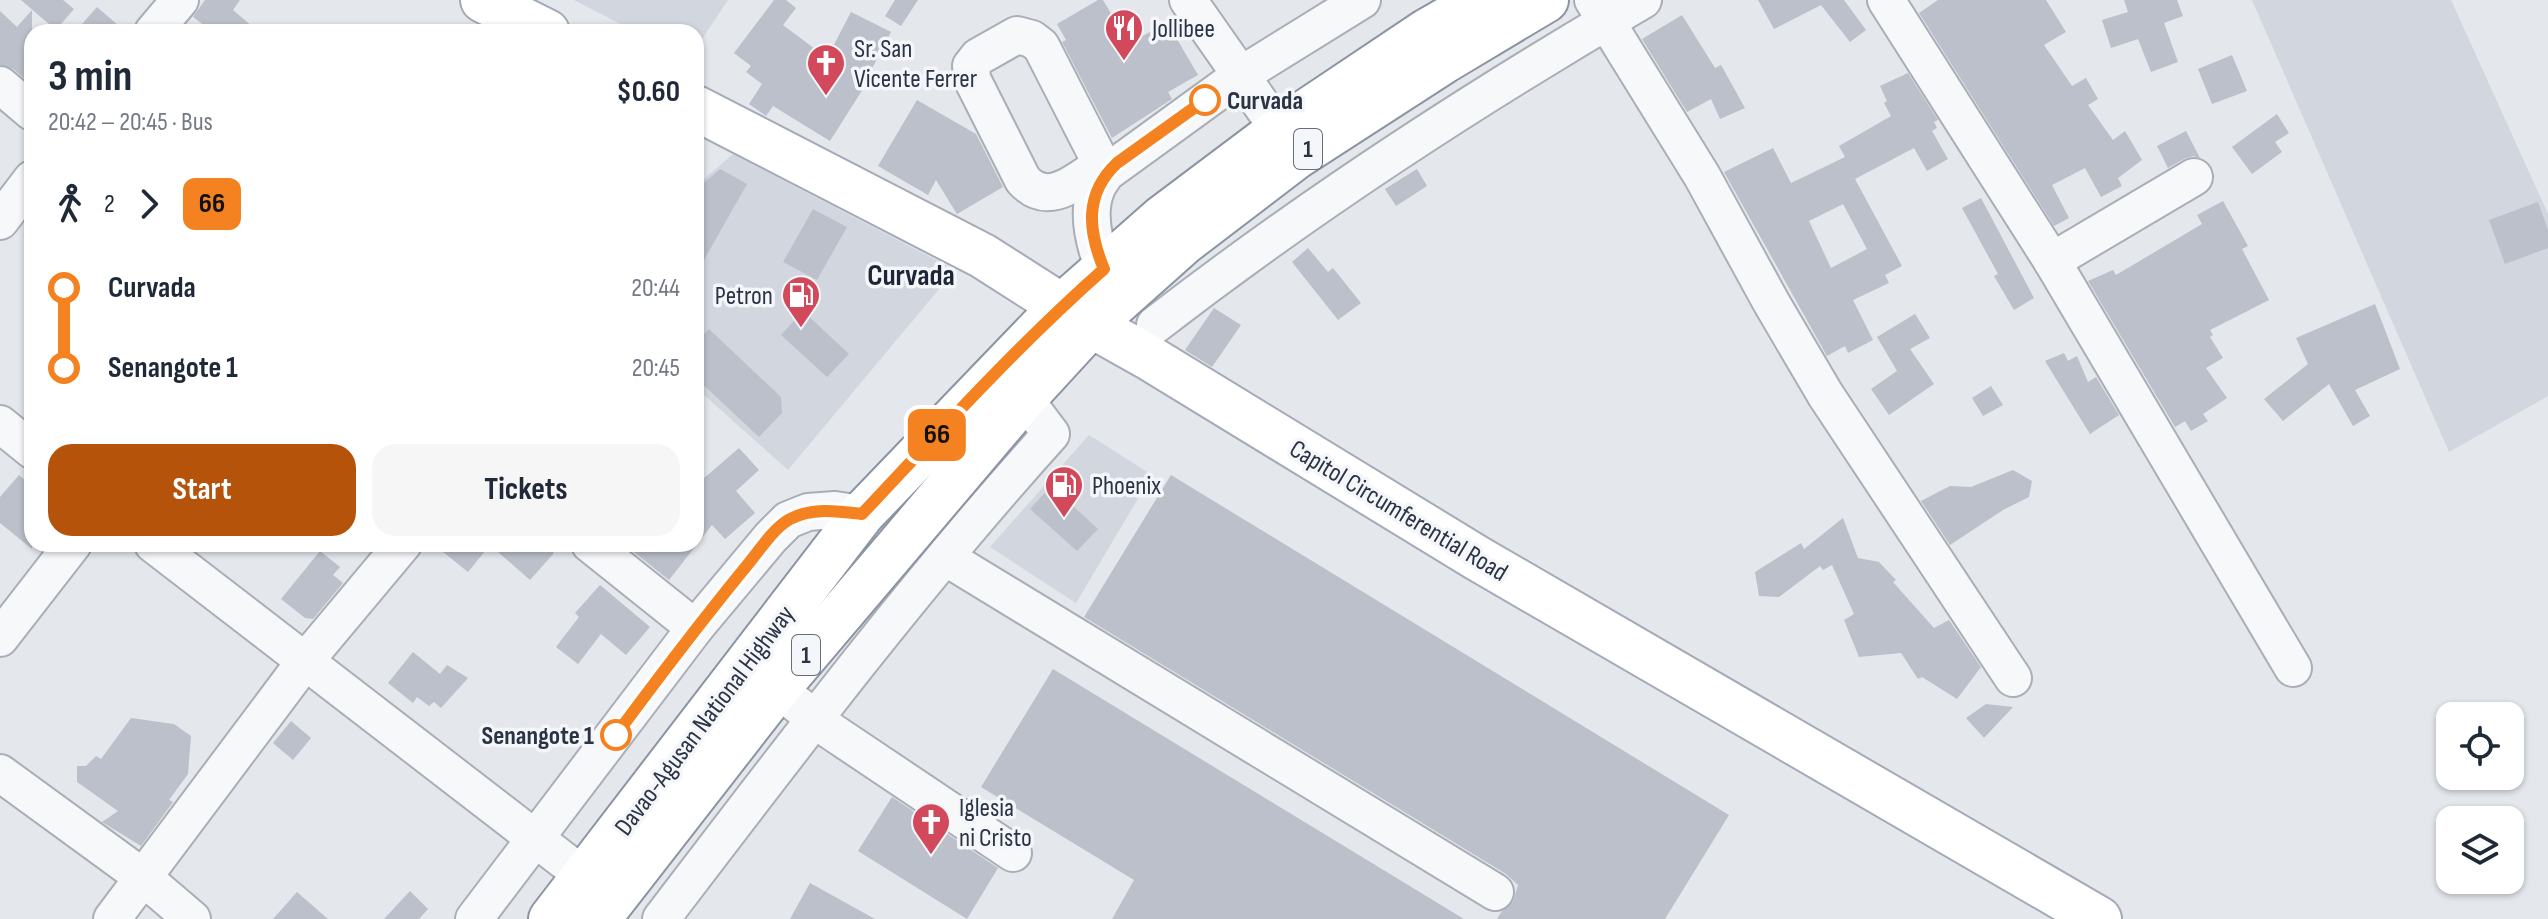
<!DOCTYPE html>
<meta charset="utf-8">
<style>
body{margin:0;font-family:"Sofia Sans Condensed",sans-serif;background:#f6f6f7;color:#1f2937;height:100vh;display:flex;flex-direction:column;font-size:30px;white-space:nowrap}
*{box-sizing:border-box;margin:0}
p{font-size:26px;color:#747a83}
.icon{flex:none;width:44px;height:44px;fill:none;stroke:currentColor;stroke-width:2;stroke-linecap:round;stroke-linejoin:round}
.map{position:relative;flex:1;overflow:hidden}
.panel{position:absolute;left:24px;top:24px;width:680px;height:528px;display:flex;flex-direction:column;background:#fff;border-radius:24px;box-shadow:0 2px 6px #0004}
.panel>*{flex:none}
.badge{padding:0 16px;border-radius:12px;font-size:28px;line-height:52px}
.tools{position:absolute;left:2436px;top:702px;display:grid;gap:16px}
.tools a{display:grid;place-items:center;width:88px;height:88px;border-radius:16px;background:#fff;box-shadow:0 2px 6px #0004;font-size:40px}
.map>.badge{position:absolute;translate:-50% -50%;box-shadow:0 0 0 4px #fff}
.legs{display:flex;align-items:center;gap:12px;height:88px;padding:0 24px;font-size:26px}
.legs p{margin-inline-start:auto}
.overview{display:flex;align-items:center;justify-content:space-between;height:136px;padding:0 24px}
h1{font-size:44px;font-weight:700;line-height:60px}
.button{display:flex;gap:16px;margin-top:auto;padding:16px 24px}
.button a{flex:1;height:92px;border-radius:24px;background:#b45309;color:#fff;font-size:32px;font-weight:700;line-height:92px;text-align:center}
.button a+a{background:#f6f6f7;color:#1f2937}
ul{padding:0 24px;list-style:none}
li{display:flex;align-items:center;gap:28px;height:80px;font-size:30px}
li i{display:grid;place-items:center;width:12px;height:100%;margin:0 10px;background:currentColor}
li i::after{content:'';width:20px;height:20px;margin:-10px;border:6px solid;border-radius:50%;background:#fff}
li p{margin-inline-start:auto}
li:first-child i{background:linear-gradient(#0000 50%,currentColor 0)}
li:last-child i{background:linear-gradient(currentColor 50%,#0000 0)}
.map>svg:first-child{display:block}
.built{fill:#d2d6de}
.building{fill:#bbc0ca;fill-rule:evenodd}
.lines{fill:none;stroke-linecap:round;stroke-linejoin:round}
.minor-casing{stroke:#a9aeb7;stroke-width:40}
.major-casing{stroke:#a3abb8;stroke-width:48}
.highway-casing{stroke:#8b94a3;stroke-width:48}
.minor{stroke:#f7f8fa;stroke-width:36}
.major{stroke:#fff;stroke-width:44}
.highway{stroke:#fff;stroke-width:44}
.line-1-casing{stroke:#fff;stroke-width:18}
.line-1{stroke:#f58220;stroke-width:12}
.stop-1-dot{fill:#fff;stroke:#f58220;stroke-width:4}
.labels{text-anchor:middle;stroke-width:7;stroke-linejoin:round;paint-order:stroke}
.shield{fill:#f4f6f9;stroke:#676e7b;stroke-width:2}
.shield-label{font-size:24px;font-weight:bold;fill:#2b3445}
.poi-label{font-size:26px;fill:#2b3445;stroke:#f4f6f9;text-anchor:start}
.stop-label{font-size:26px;font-weight:bold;fill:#2b3445;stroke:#f4f6f9;text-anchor:start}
.street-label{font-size:26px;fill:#2b3445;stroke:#f4f6f9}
.quarter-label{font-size:30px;font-weight:bold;fill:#1d2536;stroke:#f4f6f9}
</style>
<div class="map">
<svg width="2548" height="919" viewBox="0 0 2548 919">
<rect width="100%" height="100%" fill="#e4e7ec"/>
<g class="built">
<polygon points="574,0 728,0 696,48 696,32 636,32"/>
<polygon points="2252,0 2451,0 2548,214 2548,396 2449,452"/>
<polygon points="733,154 955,270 788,470 696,388 696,186"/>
<polygon points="1089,435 1152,475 1076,603 990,547"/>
</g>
<g class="building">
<polygon points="21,0 63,0 74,9 56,30"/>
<polygon points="205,0 240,0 233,10 259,32 213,32 193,17"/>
<polygon points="774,0 786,0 796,8 783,25 827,58 851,12 891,32 866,80 868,81 830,141 773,106 766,116 749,104 762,84 746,72 751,66 734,53"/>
<polygon points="895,0 918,0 901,26 885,16"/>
<polygon points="1098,0 1103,0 1129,44 1167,22 1198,75 1168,92 1172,99 1112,138 1062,42 1066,40 1057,24"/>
<polygon points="1758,0 1844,0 1866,30 1850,42 1821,5 1774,29"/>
<polygon points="1938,0 2046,0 2066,32 2044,45 2072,86 2086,78 2098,99 2088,105 2113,140 2125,131 2142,160 2118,178 2122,186 2101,197 2085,168 2052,185 2069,218 2054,226 1919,13"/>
<polygon points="2124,0 2177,0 2183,16 2164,23 2178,62 2151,72 2138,39 2111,48 2102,20 2128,12"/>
<polygon points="97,7 126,32 75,32"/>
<polygon points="32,10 32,85 13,69 0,65 0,11 17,27"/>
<polygon points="1682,15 1715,68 1721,65 1745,108 1720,119 1711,99 1687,112 1642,39"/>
<polygon points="2232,55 2247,91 2212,104 2198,69"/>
<path d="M 1908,73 L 1938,120 L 1934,122 L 1937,128 L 1932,131 L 1948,159 L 1927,171 L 1914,148 L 1855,179 L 1902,266 L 1885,275 L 1889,283 L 1853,300 L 1873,340 L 1848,353 L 1845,346 L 1827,356 L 1724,172 L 1773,148 L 1791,183 L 1845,157 L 1839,146 L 1891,116 L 1884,103 L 1887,101 L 1880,86 ZM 1843,204 L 1867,249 L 1831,268 L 1809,221 Z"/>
<polygon points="917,100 976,134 1003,187 957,214 936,180 928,195 878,166"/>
<polygon points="2277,114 2289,133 2275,142 2282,152 2252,174 2232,147"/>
<polygon points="2186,131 2200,158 2193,156 2184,159 2168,168 2157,146"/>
<polygon points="720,169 747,184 696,274 696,190"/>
<polygon points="1417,169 1427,186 1396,206 1385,189"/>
<polygon points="1981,198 2034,298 2014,310 1994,276 1998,274 1962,208"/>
<polygon points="2223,201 2248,246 2242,249 2269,300 2210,330 2213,335 2210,337 2223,358 2206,368 2227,398 2203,414 2208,421 2191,431 2185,421 2175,427 2088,281 2113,270 2116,275 2202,224 2197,215"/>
<polygon points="2538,202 2548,230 2548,248 2505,264 2489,220"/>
<polygon points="813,209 847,227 817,280 783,262"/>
<polygon points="1308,248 1328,272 1333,268 1361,303 1338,320 1292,262"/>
<polygon points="2375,304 2400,369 2355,390 2370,416 2353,426 2329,384 2283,421 2264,399 2308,364 2296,338"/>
<polygon points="1214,308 1241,325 1212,367 1185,350"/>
<polygon points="803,311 849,354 827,377 781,335"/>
<polygon points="1915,314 1930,338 1910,349 1934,384 1889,415 1871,389 1897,371 1877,337"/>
<polygon points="709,329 781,397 782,413 759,437 696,378 696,343"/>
<polygon points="2064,353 2068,361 2077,356 2088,382 2096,377 2119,415 2090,434 2045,361"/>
<polygon points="1991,386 2003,405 1983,416 1972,398"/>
<polygon points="739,448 759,470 736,491 755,513 725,539 712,525 669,580 624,544 696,544 696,485"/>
<polygon points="2013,470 2032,481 2029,497 2003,510 1950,545 1921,501 1950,486 1971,487"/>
<polygon points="19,475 32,486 32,549 0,523 0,497"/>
<polygon points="1171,475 1729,815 1665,919 1497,919 1502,911 1513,902 1518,885 1506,874 1084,617"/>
<polygon points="1051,486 1098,529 1077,551 1030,509"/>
<polygon points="1843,518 1858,558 1879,562 1896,580 1893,582 1934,628 1949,620 1981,667 1957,699 1922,677 1918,679 1901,653 1859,657 1844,620 1854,614 1832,565 1823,570 1820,566 1779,597 1759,596 1755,572 1801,543 1804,549"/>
<polygon points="433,544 543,544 554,553 530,580 490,545 468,572"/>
<polygon points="320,551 340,567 333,575 343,583 313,619 305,618 281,599"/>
<polygon points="600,585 650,627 626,655 601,634 578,664 556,647 579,617 575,613"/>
<polygon points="413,652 440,674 447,665 468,678 441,708 434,702 429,706 417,697 413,703 388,683"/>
<polygon points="1053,669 1464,919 1112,919 1134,880 981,787"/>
<polygon points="1986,704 2013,707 1984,738 1966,718"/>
<polygon points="131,718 174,724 191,736 188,774 169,800 173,802 141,846 102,822 118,811 77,782 77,766 86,766 96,756 101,759"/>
<polygon points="291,721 311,738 293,760 273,743"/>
<polygon points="892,797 998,868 967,919 858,851"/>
<polygon points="810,883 875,919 790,919"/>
<polygon points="410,891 428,909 419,919 384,919"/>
<polygon points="297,892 328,919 273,919"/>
</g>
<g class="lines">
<g class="minor-casing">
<g id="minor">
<polyline points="1188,0 1279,130"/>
<polyline points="1593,0 1702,176 1771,302 1825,394 2013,678"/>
<polyline points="1886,0 2052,261 2293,668"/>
<polyline points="153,32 180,0"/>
<polyline points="0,85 32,112"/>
<path d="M 1101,165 C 1076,181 1049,208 1023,180 L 972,79 L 971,66 L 978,57 L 1017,35 L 1032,39 L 1041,46 L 1106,173"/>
<polyline points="0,221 32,179"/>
<polyline points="2052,261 2194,177"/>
<path d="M 1104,269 C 1095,246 1086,215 1096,190 C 1098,184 1103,178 1106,173 L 1241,75 L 1362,0"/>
<path d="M 1155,325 C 1310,205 1473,99 1643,0"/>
<polyline points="0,424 32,450"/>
<polyline points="153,544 584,876"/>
<polyline points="590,544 695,628"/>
<polyline points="945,557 1495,892"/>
<polyline points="0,638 73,544"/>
<polyline points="794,702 831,731 1013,853"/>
<polyline points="0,773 144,878 192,919"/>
<polyline points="112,919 306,660 403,544"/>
<polyline points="474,919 695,628 771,537 788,520 808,512 835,510 862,514"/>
<path d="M 661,919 C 787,754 912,588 1051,434 L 1024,398"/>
</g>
</g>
<g class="major-casing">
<g id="major">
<polyline points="483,0 547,32"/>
<polyline points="696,108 983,256 1091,325 1148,357 1477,558 2099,919"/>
</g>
</g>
<g class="highway-casing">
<g id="highway">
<polyline points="551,919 862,514 1061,307 1162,218 1279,130 1427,31 1481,0"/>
<polyline points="598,919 777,689 1024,398 1091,325 1183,243 1297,156 1444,61 1546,0"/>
</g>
</g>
<use href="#minor" class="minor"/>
<use href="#major" class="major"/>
<use href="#highway" class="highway"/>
</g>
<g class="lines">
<g class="line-1-casing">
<path id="line-1" d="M 616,735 C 658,678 700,623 744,569 C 758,553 772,529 790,519 C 813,507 838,511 862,514 C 941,430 1018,345 1104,269 C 1088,231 1084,194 1117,163 L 1205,100"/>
</g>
<use href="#line-1" class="line-1"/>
</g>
<defs>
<g id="restaurant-pin" transform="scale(2)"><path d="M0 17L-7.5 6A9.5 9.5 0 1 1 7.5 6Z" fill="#d1495b" stroke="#f4f6f9"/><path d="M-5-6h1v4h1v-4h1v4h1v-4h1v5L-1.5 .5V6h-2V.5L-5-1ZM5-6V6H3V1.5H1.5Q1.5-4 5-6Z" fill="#fff"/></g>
<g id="church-pin" transform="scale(2)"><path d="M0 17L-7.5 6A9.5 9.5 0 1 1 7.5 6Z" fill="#d1495b" stroke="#f4f6f9"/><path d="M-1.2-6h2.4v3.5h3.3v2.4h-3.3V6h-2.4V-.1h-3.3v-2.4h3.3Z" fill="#fff"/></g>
<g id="fuel-pin" transform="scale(2)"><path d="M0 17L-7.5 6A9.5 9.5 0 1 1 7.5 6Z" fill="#d1495b" stroke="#f4f6f9"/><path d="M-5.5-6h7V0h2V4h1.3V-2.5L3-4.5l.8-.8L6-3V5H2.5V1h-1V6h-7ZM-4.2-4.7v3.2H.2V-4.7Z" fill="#fff"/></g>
</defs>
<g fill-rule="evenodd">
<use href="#restaurant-pin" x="1124" y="28"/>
<use href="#church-pin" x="826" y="63"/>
<use href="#fuel-pin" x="801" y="295"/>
<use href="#fuel-pin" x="1064" y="485"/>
<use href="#church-pin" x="931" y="822"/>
</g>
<g class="stop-1-dot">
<circle cx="1205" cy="100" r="14"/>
<circle cx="616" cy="735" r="14"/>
</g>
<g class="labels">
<g class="shield">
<rect x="1294" y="129" width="28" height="40" rx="6"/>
<rect x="792" y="635" width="28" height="40" rx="6"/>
</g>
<g class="shield-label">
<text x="1308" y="157">1</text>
<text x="806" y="663">1</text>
</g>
<g class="poi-label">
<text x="1152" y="37">Jollibee</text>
<text x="854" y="57">Sr. San<tspan x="854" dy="30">Vicente Ferrer</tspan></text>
<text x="773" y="304" text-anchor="end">Petron</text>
<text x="1092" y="494">Phoenix</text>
<text x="959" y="816">Iglesia<tspan x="959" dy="30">ni Cristo</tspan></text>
</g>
<g class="stop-label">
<text x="1227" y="109">Curvada</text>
<text x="594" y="744" text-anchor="end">Senangote 1</text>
</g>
<g class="street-label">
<text transform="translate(1399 510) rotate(31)" y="9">Capitol Circumferential Road</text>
<text transform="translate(704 720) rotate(-53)" y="9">Davao-Agusan National Highway</text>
</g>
<g class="quarter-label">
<text x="911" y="285">Curvada</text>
</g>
</g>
</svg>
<div class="tools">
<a><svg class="icon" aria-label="locate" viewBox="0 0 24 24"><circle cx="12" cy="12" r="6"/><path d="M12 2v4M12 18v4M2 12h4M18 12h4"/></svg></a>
<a><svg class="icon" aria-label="layers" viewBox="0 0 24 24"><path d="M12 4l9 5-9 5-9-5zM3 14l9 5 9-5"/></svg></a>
</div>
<b class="badge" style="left:937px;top:435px;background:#f58220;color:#111">66</b>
<section class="panel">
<div class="overview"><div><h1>3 min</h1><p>20:42 – 20:45 · Bus</p></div><b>$0.60</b></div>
<div class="legs"><svg class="icon" aria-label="walk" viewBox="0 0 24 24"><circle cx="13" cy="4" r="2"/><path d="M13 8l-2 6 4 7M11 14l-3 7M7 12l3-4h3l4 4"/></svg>2<svg class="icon" aria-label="forward" viewBox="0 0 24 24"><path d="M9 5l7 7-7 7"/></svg><b class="badge" style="background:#f58220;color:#111">66</b></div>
<ul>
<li><i style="color:#f58220"></i><b>Curvada</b><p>20:44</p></li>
<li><i style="color:#f58220"></i><b>Senangote 1</b><p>20:45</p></li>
</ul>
<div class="button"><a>Start</a><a>Tickets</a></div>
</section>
</div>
